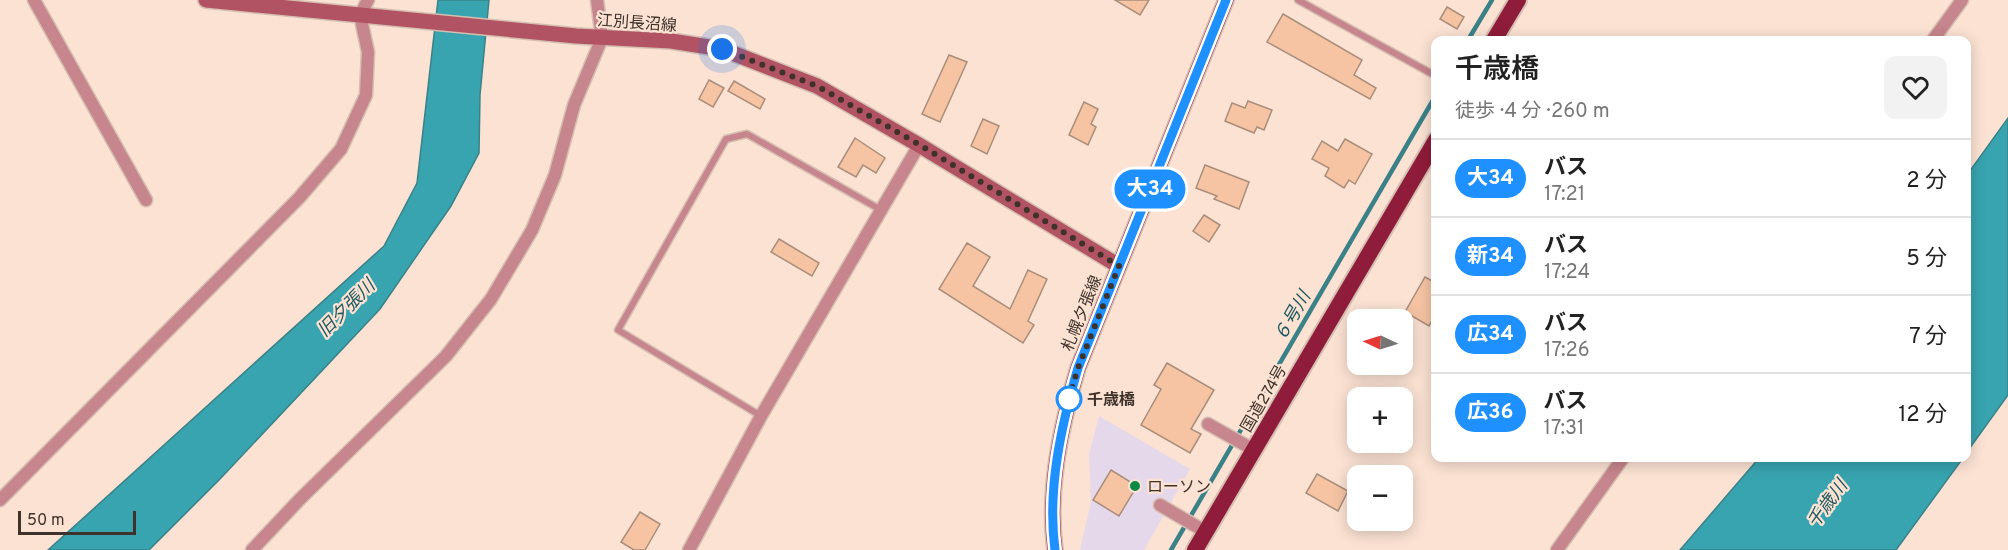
<!DOCTYPE html>
<html lang="ja">
<meta charset="utf-8">
<style>
body{margin:0;font-family:Overpass,"Noto Sans JP",sans-serif;background:#f2f2f2;color:#222;height:100vh;display:flex;flex-direction:column;font-size:22px;white-space:nowrap}
*{box-sizing:border-box;margin:0}
p{font-size:20px;color:#767676}
.icon{flex:none;width:33px;height:33px;fill:none;stroke:currentColor;stroke-width:2;stroke-linecap:round;stroke-linejoin:round}
.map{position:relative;flex:1;overflow:hidden}
.panel{position:absolute;left:1431px;top:36px;width:540px;height:426px;display:flex;flex-direction:column;background:#fff;border-radius:12px;box-shadow:0 3px 15px #0003}
.panel>*{flex:none}
.badge{padding:0 12px;border-radius:20px;font-size:21px;line-height:39px}
.needle{width:39px;rotate:274deg}
.buttons{position:absolute;left:1347px;top:309px;display:grid;gap:12px}
.buttons a{display:grid;place-items:center;width:66px;height:66px;border-radius:12px;background:#fff;box-shadow:0 3px 15px #0003;font-size:30px}
.scale{position:absolute;left:18px;bottom:15px;width:118px;box-sizing:border-box;padding-left:6px;border:3px solid #3e322b;border-top:0;font-size:16px;line-height:21px;white-space:nowrap;color:#3e322b;-webkit-text-stroke:4px #fbe2d3;paint-order:stroke}
.you{position:absolute;width:30px;height:30px;margin:-15px;border:4px solid #fff;border-radius:50%;background:#1a73e8;box-shadow:0 0 0 9px #1a73e833}
.map>.badge{position:absolute;translate:-50% -50%;box-shadow:0 0 0 3px #fff}
.round{display:grid;place-items:center;flex:none;width:63px;height:63px;border-radius:12px;background:#f2f2f2}
.headline{display:flex;align-items:center;justify-content:space-between;height:102px;padding:0 24px}
h1{font-size:28px;font-weight:600;line-height:45px}
ul{padding:0;list-style:none}
li{display:flex;align-items:center;gap:18px;height:78px;padding:0 24px;border-top:2px solid #e0e0e0}
li div{flex:1}
li b{display:block;font-size:22px}
li em{font-style:normal}
li .badge{min-width:66px;font-weight:700;text-align:center}
.map>svg:first-child{display:block}
.commercial{fill:#e6d8eb}
.water{fill:#38a4b0;stroke:#3a8288;stroke-width:1.5}
.lines{fill:none;stroke-linecap:round;stroke-linejoin:round}
.stream{stroke:#3a8288;stroke-width:4.5}
.building{fill:#f6c4a3;stroke:#aa8e7c;stroke-width:1.5}
.service-casing{stroke:#d5bfb1;stroke-width:9}
.minor-casing{stroke:#d5bfb1;stroke-width:15}
.secondary-casing{stroke:#d5bfb1;stroke-width:18}
.primary-casing{stroke:#d5bfb1;stroke-width:18}
.trunk-casing{stroke:#d5bfb1;stroke-width:20}
.service{stroke:#c7858d;stroke-width:6}
.minor{stroke:#c7858d;stroke-width:12}
.secondary{stroke:#b15362;stroke-width:15}
.primary{stroke:#9e2844;stroke-width:15}
.trunk{stroke:#8f1c3a;stroke-width:16}
.line-casing{stroke:#fff;stroke-width:14}
.line{stroke:#1e90ff;stroke-width:9}
.walk{stroke:#3e322b;stroke-width:6;stroke-dasharray:0 10.8}
.stop-dot{fill:#fff;stroke:#1e90ff;stroke-width:3}
.poi-dot{fill:#0b8945;stroke:#fbe2d3;stroke-width:2}
.labels{text-anchor:middle;stroke-width:4.5;stroke-linejoin:round;paint-order:stroke}
.street-label{font-size:16px;fill:#3e322b;stroke:#fbe2d3}
.stop-label{font-size:16px;font-weight:bold;fill:#3e322b;stroke:#fbe2d3;text-anchor:start}
.poi-label{font-size:16px;fill:#3e322b;stroke:#fbe2d3;text-anchor:start}
.water-label{font-size:18px;font-style:italic;fill:#1c575e;stroke:#fbe2d3}
</style>
<div class="map">
<svg width="2008" height="550" viewBox="0 0 2008 550">
<rect width="100%" height="100%" fill="#fbe2d3"/>
<polygon class="commercial" points="1099,416 1190,469 1144,550 1080,550 1091,502 1089,454"/>
<g class="water">
<polygon points="438,0 489,0 480,95 479,153 451,206 380,309 220,479 149,550 48,550 384,246 417,183"/>
<polygon points="2008,118 2008,395 1967,452 1967,175"/>
<polygon points="1759,458 1963,458 1896,550 1680,550"/>
</g>
<g class="lines">
<g class="stream">
<polyline points="1468,40 1492,0"/>
<polyline points="1171,550 1436,95"/>
</g>
</g>
<g class="building">
<polygon points="1115,0 1149,0 1140,15"/>
<polygon points="1447,7 1464,17 1457,29 1440,19"/>
<polygon points="1283,14 1362,60 1354,75 1376,88 1370,99 1267,42"/>
<polygon points="949,55 967,62 940,122 922,114"/>
<polygon points="709,80 724,88 713,107 699,99"/>
<polygon points="734,81 765,99 760,109 728,91"/>
<polygon points="1248,101 1272,110 1264,130 1257,127 1254,133 1225,121 1232,103 1245,108"/>
<polygon points="1084,102 1098,109 1091,124 1096,127 1088,145 1069,135"/>
<polygon points="983,119 999,126 987,154 971,146"/>
<polygon points="855,138 885,158 876,173 863,165 856,177 838,167"/>
<polygon points="1345,139 1372,154 1355,184 1349,180 1344,188 1325,176 1329,168 1312,159 1322,141 1338,151"/>
<polygon points="1205,165 1249,182 1239,209 1214,199 1217,196 1196,188"/>
<polygon points="1204,215 1220,225 1209,242 1193,231"/>
<polygon points="779,239 819,263 812,276 771,252"/>
<polygon points="967,243 990,257 973,286 1010,309 1028,270 1047,279 1028,321 1034,325 1023,343 939,289"/>
<polygon points="1425,277 1436,283 1436,314 1429,326 1405,312"/>
<polygon points="1167,363 1214,390 1191,429 1201,434 1190,453 1141,425 1161,389 1154,385"/>
<polygon points="1111,470 1137,486 1119,516 1093,500"/>
<polygon points="1317,474 1348,491 1338,511 1306,493"/>
<polygon points="640,512 660,524 645,550 634,550 621,542"/>
</g>
<g class="lines">
<g class="service-casing">
<g id="service">
<polyline points="1298,0 1436,76"/>
<polyline points="761,416 618,330 726,139 747,134 881,210"/>
</g>
</g>
<g class="minor-casing">
<g id="minor">
<polyline points="34,0 146,200"/>
<polyline points="1933,40 1962,0"/>
<polyline points="1208,424 1254,450"/>
<polyline points="0,500 299,198 341,149 366,95 368,52 360,15 368,0"/>
<polyline points="1160,505 1206,532"/>
<polyline points="252,550 300,499 446,356 491,299 532,230 555,175 574,105 602,38 597,0"/>
<polyline points="689,550 761,416 919,145"/>
<polyline points="1557,550 1623,458"/>
</g>
</g>
<g class="secondary-casing">
<polyline id="secondary" points="206,0 576,36 671,41 722,49 817,86 919,145 1119,266"/>
</g>
<g class="primary-casing">
<path id="primary" d="M 1055,550 C 1047,490 1061,426 1078,368 L 1226,0"/>
</g>
<g class="trunk-casing">
<g id="trunk">
<polyline points="1494,40 1518,0"/>
<polyline points="1195,550 1436,140"/>
</g>
</g>
<use href="#service" class="service"/>
<use href="#minor" class="minor"/>
<use href="#secondary" class="secondary"/>
<use href="#primary" class="primary"/>
<use href="#trunk" class="trunk"/>
</g>
<g class="lines">
<g class="line-casing">
<path id="line" d="M 1055,550 C 1047,490 1061,426 1078,368 L 1226,0"/>
</g>
<use href="#line" class="line"/>
<polyline class="walk" points="722,49 817,86 920,145 1119,266 1078,368 1067,405 1069,399"/>
</g>
<circle class="stop-dot" cx="1069" cy="399" r="12"/>
<circle class="poi-dot" cx="1135" cy="486" r="6"/>
<g class="labels">
<g class="street-label">
<text transform="translate(637 22) rotate(4)" y="6">江別長沼線</text>
<text transform="translate(1081 313) rotate(-68)" y="6">札幌夕張線</text>
<text transform="translate(1263 398) rotate(-60)" y="6">国道274号</text>
</g>
<g class="stop-label">
<text x="1087" y="405">千歳橋</text>
</g>
<g class="poi-label">
<text x="1147" y="492">ローソン</text>
</g>
<g class="water-label">
<text transform="translate(346 308) rotate(-45)" y="6">旧夕張川</text>
<text transform="translate(1292 316) rotate(-60)" y="6">６号川</text>
<text transform="translate(1827 504) rotate(-54)" y="6">千歳川</text>
</g>
</g>
</svg>
<div class="buttons">
<a><svg class="needle" viewBox="-14 -14 28 28"><path d="M0-13l5 13h-10z" fill="#e53935"/><path d="M0 13l5-13h-10z" fill="#767676"/></svg></a>
<a>+</a>
<a>−</a>
</div>
<div class="scale">50 m</div>
<div class="you" style="left:722px;top:49px"></div>
<b class="badge" style="left:1150px;top:189px;background:#1e90ff;color:#fff">大34</b>
<section class="panel">
<div class="headline"><div><h1>千歳橋</h1><p>徒歩 · 4 分 · 260 m</p></div><a class="round"><svg class="icon" aria-label="heart" viewBox="0 0 24 24"><path d="M12 20l-8-8c-3-5 5-10 8-4 3-6 11-1 8 4z"/></svg></a></div>
<ul>
<li><span class="badge" style="background:#1e90ff;color:#fff">大34</span><div><b>バス</b><p>17:21</p></div><em>2 分</em></li>
<li><span class="badge" style="background:#1e90ff;color:#fff">新34</span><div><b>バス</b><p>17:24</p></div><em>5 分</em></li>
<li><span class="badge" style="background:#1e90ff;color:#fff">広34</span><div><b>バス</b><p>17:26</p></div><em>7 分</em></li>
<li><span class="badge" style="background:#1e90ff;color:#fff">広36</span><div><b>バス</b><p>17:31</p></div><em>12 分</em></li>
</ul>
</section>
</div>
